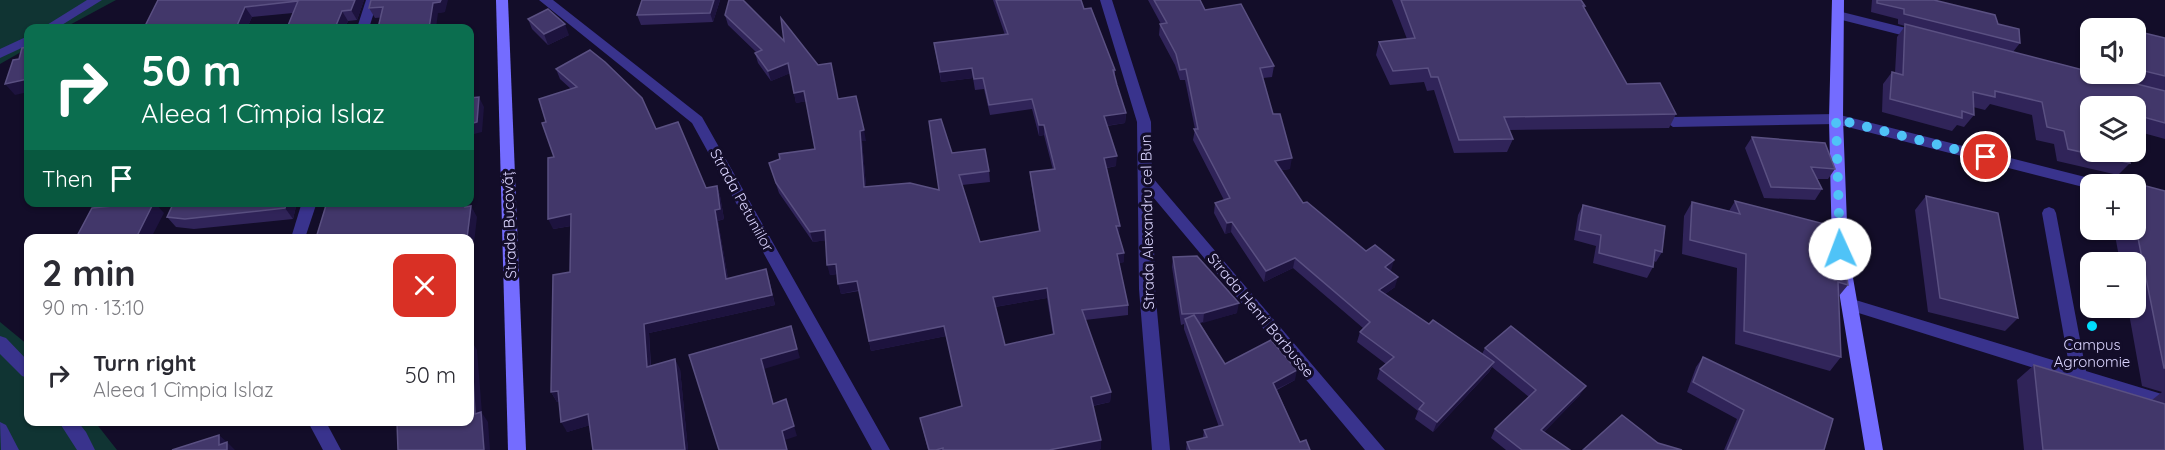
<!DOCTYPE html>
<html lang="en">
<head>
<meta charset="utf-8">
<style>
	:root { --surface:#fff; --page:#f7f7f7; --text:#2b2b33; --muted:#7c7c81 }
	body { margin:0; font-family:Quicksand,sans-serif; background:var(--page); color:var(--text); height:100vh; display:flex; flex-direction:column; font-size:22px; white-space:nowrap }
	* { box-sizing:border-box; margin:0 }
	p { font-size:20px; color:var(--muted) }
	.icon { flex:none; width:33px; height:33px; fill:none; stroke:currentColor; stroke-width:2; stroke-linecap:round; stroke-linejoin:round }
	.map { position:relative; flex:1; overflow:hidden }
	.side { position:absolute; left:24px; top:234px; width:450px; height:192px; display:flex; flex-direction:column; background:var(--surface); border-radius:12px; box-shadow:0 2px 4px #0004 }
	.side>* { flex:none }
	.guide { position:absolute; left:24px; top:24px; width:450px; height:183px; border-radius:12px; box-shadow:0 2px 4px #0004; background:#0b6e4f; color:#fff; overflow:hidden }
	.tools { position:absolute; left:2080px; top:18px; display:grid; gap:12px }
	.tools a { display:grid; place-items:center; width:66px; height:66px; border-radius:12px; background:var(--surface); box-shadow:0 2px 4px #0004; font-size:30px }
	.pin { position:absolute; display:grid; place-items:center; width:51px; height:51px; color:#fff; margin:-26px; border:3px solid #fff; border-radius:50%; box-shadow:0 2px 6px #0007 }
	.me { position:absolute; width:66px; margin:-33px; rotate:358deg; stroke-linejoin:round; filter:drop-shadow(0 0 4px #0008) }
	.turn { display:flex; align-items:center; gap:21px; height:126px; padding:0 18px; font-size:27px }
	.turn .icon { width:78px; height:78px; stroke-width:2.5 }
	.turn b { display:block; font-size:42px; line-height:51px }
	.then { display:flex; align-items:center; height:57px; padding:0 18px; background:#0003; gap:12px; font-size:22px }
	.round { display:grid; place-items:center; flex:none; width:63px; height:63px; border-radius:12px; background:var(--page) }
	.summary { display:flex; align-items:center; justify-content:space-between; height:102px; padding:0 18px }
	h1 { font-size:36px; font-weight:800; line-height:45px }
	ul { padding:0; list-style:none }
	li { display:flex; align-items:center; gap:18px; height:78px; padding:0 18px }
	li div { flex:1 }
	li b { display:block; font-size:22px }
	li em { font-style:normal }
	.map>svg:first-child { display:block }
</style>
</head>
<body>
<div class="map">
<svg width="2165" height="450" viewBox="0 0 2165 450">
	<rect width="100%" height="100%" fill="#130d29"/>
	<!-- green -->
	<g fill="#103433">
		<polygon points="0,0 116,0 64,28 28,28 28,48 0,64"/>
		<polygon points="0,322 28,345 28,422 95,422 117,450 0,450"/>
	</g>
	<g fill="none" stroke-linecap="round" stroke-linejoin="round">
		<!-- lane -->
		<g fill="#39338d" fill-rule="evenodd">
			<polygon points="87,0 102,0 57,28 42,28"/>
			<polygon points="1838,11 1926,33 1927,36 1921,40 1834,18 1832,15"/>
			<polygon points="28,36 28,45 0,58 0,49"/>
			<polygon points="1836,114 2093,179 2100,184 2091,184 2091,189 1836,124 1673,127 1666,122 1673,117"/>
			<polygon points="2049,207 2054,209 2056,213 2086,371 2165,395 2165,409 1849,310 1843,308 1841,304 1843,300 1849,298 2069,365 2042,213 2044,209"/>
			<polygon points="0,336 6,338 28,361 28,378 22,376 0,354"/>
			<polygon points="0,422 6,425 19,450 1,450"/>
			<polygon points="59,422 78,422 86,432 95,450 77,450"/>
		</g>
		<!-- street -->
		<g fill="#39338d" fill-rule="evenodd">
			<polygon points="366,0 378,0 369,28 357,28"/>
			<polygon points="539,0 553,0 702,117 890,450 872,450 692,123"/>
			<polygon points="1100,0 1112,0 1151,122 1152,177 1385,450 1365,450 1153,197 1155,289 1170,450 1152,450 1139,289 1137,122"/>
			<polygon points="302,202 317,202 305,238 291,238"/>
			<polygon points="308,422 326,422 341,450 323,450"/>
		</g>
		<!-- secondary -->
		<g fill="#746cff" fill-rule="evenodd">
			<polygon points="496,0 508,0 526,450 508,450"/>
			<polygon points="1832,0 1844,0 1843,119 1848,249 1883,450 1865,450 1832,249 1829,119"/>
		</g>
	</g>
	<!-- wall -->
	<g fill="#302459" fill-rule="evenodd">
		<polygon points="158,0 364,0 357,20 348,21 345,28 287,28 293,13 252,17 247,28 144,28"/>
		<polygon points="371,0 445,12 375,18 369,8"/>
		<polygon points="720,0 713,22 641,25 637,15"/>
		<path d="M993 0H1081L1084 9 1115 70V78L1117 85 1126 113 1125 123 1107 126 1116 166 1107 168 1124 262 1119 263 1128 305V315L1085 320 1111 392 1110 402 1093 406 1101 440V449L1097 450H928L920 418 962 406 946 336 871 351 859 291 841 294 837 274 830 275 826 240 813 242 779 193 769 163 815 149 806 101 796 103 790 73 771 81 758 63 755 53 756 52 728 25 725 15 839 99 866 141H862L866 187 939 190 952 153 989 171 990 182 962 185 980 242 1039 232 1031 182 1030 172 1053 170 1044 135 1039 136 1032 109 990 115 984 89 975 90 973 78 941 82 934 43 1005 35ZM1047 298 1053 335 1005 345 995 307Z"/>
		<polygon points="1148,0 1200,0 1205,10 1274,66 1272,77 1263,78 1273,114 1290,169 1281,170 1303,203 1391,271 1395,287 1385,294 1429,324 1482,354 1485,348 1580,395 1544,432 1570,450 1506,450 1491,438 1495,429 1529,397 1492,367 1489,372 1433,432 1415,419 1418,411 1377,379 1380,369 1386,364 1357,342 1360,332 1363,328 1293,268 1264,282 1231,232 1225,234 1214,213 1215,203 1224,200 1193,140 1195,129 1185,80 1180,80 1175,65 1159,35 1160,24 1161,24"/>
		<polygon points="1392,0 1581,0 1585,6 1584,8 1627,84 1676,114 1669,128 1509,130 1513,139 1507,152 1454,153 1434,90 1427,91 1424,82 1390,85 1376,55 1379,42 1407,39"/>
		<polygon points="1872,0 1934,0 1998,24 2020,43 2013,52 2107,76 2107,74 2136,74 2136,31 2165,38 2165,139 2136,131 2136,106 2091,106 2130,163 2118,175 2057,161 2054,144 2036,140 2032,115 1990,104 1985,110 1973,107 1974,115 1964,127 1957,125 1952,131 1882,112 1883,84 1892,72 1895,73 1897,37 1905,26 1898,24 1898,19 1871,12"/>
		<polygon points="528,19 569,35 548,45 532,29"/>
		<polygon points="556,69 656,129 706,188 717,186 720,196 724,219 718,221 728,279 769,279 775,305 649,333 651,366 680,369 688,450 593,450 590,425 567,432 559,401 557,402 551,392 570,272 571,226 553,229 554,157 546,122 571,89 560,79"/>
		<polygon points="1752,137 1835,169 1828,179 1817,179 1822,189 1815,200 1764,198 1745,148"/>
		<polygon points="2127,181 2165,191 2165,450 2024,450 2017,380 2034,365 2152,400 2162,392 2142,386 2128,308 2136,308 2136,262 2120,262 2114,230 2136,230 2136,184 2124,184"/>
		<polygon points="1926,196 2018,318 2005,331 1928,312 1915,210"/>
		<polygon points="1735,201 1848,285 1838,297 1841,357 1830,371 1735,344 1737,268 1682,254 1684,216 1692,202 1729,211"/>
		<polygon points="174,202 297,202 293,219 194,229 176,227 167,217"/>
		<polygon points="1583,205 1662,252 1656,262 1654,261 1653,267 1647,278 1593,263 1596,246 1574,240 1578,215"/>
		<polygon points="1173,257 1237,313 1200,323 1225,364 1295,380 1277,390 1300,442 1310,450 1186,450 1187,442 1203,438 1204,430 1219,427 1184,329 1184,324 1181,325 1172,267"/>
		<polygon points="1703,357 1824,450 1724,450 1737,419 1687,392 1696,367"/>
	</g>
	<!-- shaded-wall -->
	<g fill="#1d133e">
		<polygon points="355,0 364,0 357,20 351,10"/>
		<polygon points="441,0 448,0 445,12 438,13 436,28 429,28 433,3"/>
		<polygon points="714,0 720,0 713,22 710,13"/>
		<polygon points="245,7 252,17 247,28 236,28"/>
		<polygon points="342,11 348,21 345,28 335,28"/>
		<polygon points="565,24 569,35 548,45 544,34"/>
		<polygon points="788,63 791,73 771,81 768,71"/>
		<polygon points="972,68 973,78 941,82 940,72"/>
		<polygon points="28,79 28,92 15,95 5,84"/>
		<polygon points="804,91 807,101 796,103 794,93"/>
		<polygon points="479,97 484,107 482,132 470,135 470,124"/>
		<polygon points="1126,113 1125,123 1104,126 1104,116"/>
		<polygon points="1039,125 1044,125 1044,135 1039,136"/>
		<polygon points="864,130 866,141 862,141 867,197 864,187 860,131"/>
		<polygon points="1117,156 1116,166 1104,168 1104,158"/>
		<polygon points="1292,158 1290,169 1273,171 1275,161"/>
		<polygon points="717,186 720,196 724,219 718,221 730,289 726,279 715,210"/>
		<polygon points="154,202 164,213 151,238 136,238"/>
		<polygon points="287,202 297,202 293,219 285,208"/>
		<polygon points="466,202 469,202 477,217 470,278 470,238 467,238 465,207"/>
		<polygon points="571,214 576,225 553,229 548,219"/>
		<polygon points="1232,222 1231,232 1225,234 1227,223"/>
		<polygon points="1116,226 1120,226 1119,236"/>
		<polygon points="825,230 828,240 813,242 810,232"/>
		<polygon points="1124,253 1124,262 1117,264 1117,254"/>
		<polygon points="1295,258 1293,268 1264,282 1266,271"/>
		<polygon points="1394,260 1391,271 1385,267"/>
		<polygon points="836,264 838,274 830,275 827,265"/>
		<polygon points="766,269 775,305 649,333 651,377 647,367 644,324"/>
		<polygon points="1398,277 1395,287 1376,300 1379,290"/>
		<polygon points="857,281 859,290 841,294 838,284"/>
		<polygon points="1047,288 1047,298 994,307 993,297"/>
		<polygon points="1239,303 1237,313 1203,323 1204,313"/>
		<polygon points="791,326 800,358 764,369 776,413 773,404 761,359"/>
		<polygon points="944,326 946,336 871,351 869,341"/>
		<polygon points="471,340 477,350 482,413 488,422 490,450 484,450 475,414"/>
		<polygon points="675,359 680,369 688,450 685,450"/>
		<polygon points="1494,362 1489,372 1433,432 1437,422"/>
		<polygon points="1297,370 1295,380 1271,392 1273,383"/>
		<polygon points="1586,386 1580,395 1536,440 1541,430"/>
		<polygon points="558,391 564,400 557,402 551,392"/>
		<polygon points="1111,392 1110,402 1091,406 1091,397"/>
		<polygon points="789,409 797,436 785,440 787,450 782,431"/>
		<polygon points="588,414 594,424 567,432 561,422"/>
		<polygon points="219,435 229,444 235,450 224,450 219,445"/>
		<polygon points="1101,440 1101,449 1097,450 1049,450"/>
	</g>
	<!-- building -->
	<g fill="#42376a" stroke="#5a5082" stroke-width="1.5" fill-rule="evenodd">
		<polygon points="158,0 355,0 351,10 342,11 335,28 287,28 298,1 245,7 236,28 144,28"/>
		<polygon points="371,0 441,0 440,2 433,3 429,28 378,28 383,7 369,8"/>
		<polygon points="642,0 714,0 710,13 637,15"/>
		<path d="M729 0H743L784 41 781 18 818 65 831 63 838 99 856 96 864 130 860 131 864 187 910 183 939 190 929 121 941 119 952 153 985 149 989 171 959 175 980 242 1040 231 1030 172 1055 169 1044 125H1039L1032 99 989 105 983 78 974 79 972 68 940 72 934 43 1008 34 996 0H1081L1084 9 1091 8 1115 70H1113L1117 85 1126 113 1104 116 1117 156 1104 158 1120 226H1116L1124 253 1117 254 1128 305 1082 310 1111 392 1091 397 1101 440 1049 450H943V448L936 450H929L920 418 962 406 944 326 869 341 857 281 838 284 836 264 827 265 825 230 810 232 776 183 769 163 780 159 779 154 815 149 804 91 794 93 788 63 768 71 755 53 762 50 725 15ZM1047 288 1054 334 1005 345 993 297Z"/>
		<polygon points="1154,0 1200,0 1205,10 1241,4 1274,66 1260,68 1273,114 1280,114 1292,158 1275,161 1303,203 1307,202 1366,251 1375,245 1394,260 1385,267 1398,277 1379,290 1429,324 1433,320 1494,362 1437,422 1419,409 1424,403 1380,369 1394,357 1360,332 1370,322 1295,258 1266,271 1232,222 1227,223 1215,203 1230,198 1194,129 1198,129 1186,69 1180,70 1176,54 1160,24 1167,23"/>
		<polygon points="1401,0 1581,0 1585,6 1583,6 1627,84 1660,83 1676,114 1504,117 1513,139 1459,140 1438,77 1431,77 1428,68 1393,71 1379,42 1415,38"/>
		<polygon points="1877,0 1934,0 1995,15 1998,24 2019,29 2020,43 1904,14 1904,9 1877,3"/>
		<polygon points="548,9 565,24 544,34 528,19"/>
		<polygon points="1905,24 2091,72 2091,74 2097,74 2165,91 2165,123 2136,115 2136,106 2091,106 2091,152 2127,152 2130,163 2068,149 2064,131 2047,127 2042,102 1995,91 1995,97 1973,92 1974,115 1962,111 1962,118 1890,99 1892,72 1903,75"/>
		<polygon points="2112,25 2127,28 2113,28"/>
		<polygon points="2136,31 2165,38 2165,76 2136,69"/>
		<polygon points="28,47 28,79 5,84 13,60 19,59 22,48"/>
		<polygon points="590,50 605,62 642,98 656,129 678,122 706,188 717,186 720,209 715,210 726,279 766,269 772,295 644,324 647,367 675,359 685,450 593,450 588,414 561,422 558,391 551,392 553,275 570,272 571,214 548,219 548,158 554,157 542,123 546,122 539,99 577,87 556,69"/>
		<polygon points="479,97 477,122 470,124 470,98"/>
		<polygon points="1752,137 1825,143 1835,169 1811,167 1822,189 1771,187"/>
		<polygon points="2127,181 2165,191 2165,368 2164,368 2136,228 2136,184 2127,184"/>
		<polygon points="1926,196 1998,213 2018,318 1940,298"/>
		<polygon points="1735,201 1840,228 1848,285 1838,282 1841,357 1744,331 1746,254 1690,240 1692,202 1740,214"/>
		<polygon points="154,202 136,238 76,238 92,208"/>
		<polygon points="174,202 287,202 285,208 185,219 167,217"/>
		<polygon points="327,202 466,202 465,207 471,206 467,238 316,238"/>
		<polygon points="1583,205 1665,226 1662,252 1655,250 1653,267 1599,253 1601,235 1579,230"/>
		<polygon points="1197,256 1239,303 1204,313 1182,314 1173,257"/>
		<polygon points="1194,315 1225,364 1271,340 1297,370 1273,383 1300,442 1306,440 1310,450 1190,450 1187,442 1207,437 1204,430 1223,425 1185,319"/>
		<polygon points="791,326 797,349 761,359 773,404 786,399 794,426 782,431 787,450 719,450 689,355"/>
		<polygon points="1511,326 1586,386 1541,430 1570,450 1522,450 1495,429 1536,390 1485,348"/>
		<polygon points="470,340 471,340 475,414 481,412 484,450 398,450 397,422 470,422"/>
		<polygon points="1703,357 1833,419 1824,450 1727,450 1744,410 1693,382"/>
		<polygon points="2034,365 2165,404 2165,450 2043,450"/>
		<polygon points="1622,415 1658,443 1682,450 1583,450"/>
		<polygon points="219,435 219,445 227,442 227,450 172,450"/>
	</g>
	<g fill="none" stroke-linecap="round" stroke-linejoin="round">
		<!-- route -->
		<polyline stroke="#4fc3f7" stroke-width="10" stroke-dasharray="0 18" points="1840,249 1836,119 1986,157"/>
	</g>
	<!-- markers -->
	<circle fill="#01dfff" stroke="#130d29" stroke-width="2" cx="2092" cy="326" r="6"/>
	<g text-anchor="middle" dominant-baseline="central" stroke-width="6" stroke-linejoin="round" paint-order="stroke">
		<!-- street labels -->
		<g font-size="15" fill="#dbd5ff" stroke="#130d29">
			<text transform="translate(742 200) rotate(61)">Strada Petuniilor</text>
			<text transform="translate(1147 222) rotate(-91)">Strada Alexandru cel Bun</text>
			<text transform="translate(509 225) rotate(-92)">Strada Bucovăț</text>
			<text transform="translate(1261 315) rotate(50)">Strada Henri Barbusse</text>
		</g>
		<!-- poi labels -->
		<g font-size="15" fill="#dbd5ff" stroke="#130d29">
			<text x="2092" y="344">Campus<tspan x="2092" dy="17">Agronomie</tspan></text>
		</g>
	</g>
</svg>
<div class="tools">
<a><svg class="icon" aria-label="sound" viewBox="0 0 24 24"><path d="M4 9h4l5-4v14l-5-4H4zM17 9q2 3 0 6"/></svg></a>
<a><svg class="icon" aria-label="layers" viewBox="0 0 24 24"><path d="M12 4l9 5-9 5-9-5zM3 14l9 5 9-5"/></svg></a>
<a>+</a>
<a>−</a>
</div>
<div class="pin" style="left:1986px;top:157px;background:#d93025"><svg class="icon" aria-label="arrive" viewBox="0 0 24 24"><path d="M6 21V4h12l-3 4 3 4H6"/></svg></div>
<svg class="me" style="left:1840px;top:249px" viewBox="-20 -20 40 40"><circle r="19" fill="#fff"/><path d="M0-13L10 11 0 6-10 11z" fill="#4fc3f7"/></svg>
<div class="guide">
<div class="turn"><svg class="icon" aria-label="right" viewBox="0 0 24 24"><path d="M7 20v-9h11M14 6l5 5-5 5"/></svg><div><b>50 m</b>Aleea 1 Cîmpia Islaz</div></div>
<div class="then">Then<svg class="icon" aria-label="arrive" viewBox="0 0 24 24"><path d="M6 21V4h12l-3 4 3 4H6"/></svg></div>
</div>
<section class="side">
<div class="summary"><div><h1>2 min</h1><p>90 m · 13:10</p></div><a class="round" style="background:#d93025;color:#fff"><svg class="icon" aria-label="close" viewBox="0 0 24 24"><path d="M6 6l12 12M18 6L6 18"/></svg></a></div>
<ul>
<li><svg class="icon" aria-label="right" viewBox="0 0 24 24"><path d="M7 20v-9h11M14 6l5 5-5 5"/></svg><div><b>Turn right</b><p>Aleea 1 Cîmpia Islaz</p></div><em>50 m</em></li>
</ul>
</section>
</div>
</body>
</html>
